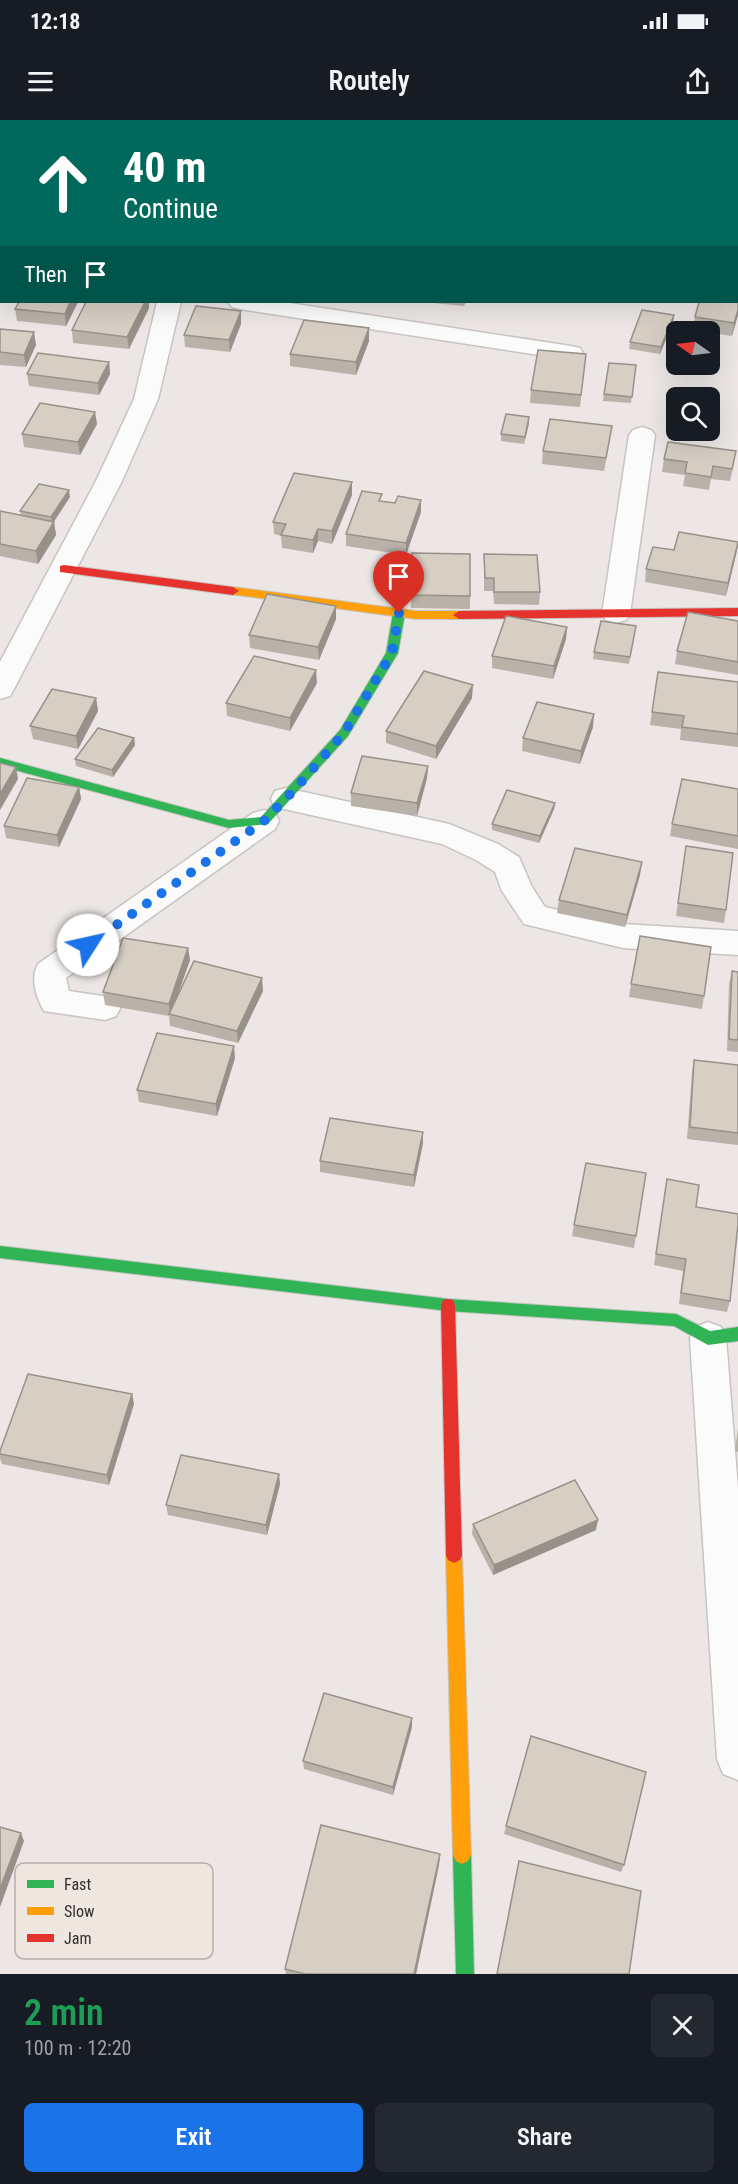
<!DOCTYPE html>
<html lang="en">
<head>
<meta charset="utf-8">
<style>
	:root { --surface:#171b24; --page:#242831; --text:#f1f3f6; --muted:#9ea1a6; --accent:#1a73e8 }
	body { margin:0; font-family:"Roboto Condensed",sans-serif; background:var(--page); color:var(--text); height:100vh; display:flex; flex-direction:column; font-size:22px; white-space:nowrap }
	* { box-sizing:border-box; margin:0 }
	p { font-size:20px; color:var(--muted) }
	.icon { flex:none; width:33px; height:33px; fill:none; stroke:currentColor; stroke-width:2; stroke-linecap:round; stroke-linejoin:round }
	.map { position:relative; height:1854px; overflow:hidden }
	.side { display:flex; flex-direction:column; background:var(--surface); flex:1 }
	.side>* { flex:none }
	.top-card { position:absolute; left:0px; top:0px; width:738px; height:183px; box-shadow:0 6px 24px #0002; background:#00695c; color:#fff; overflow:hidden }
	.needle { width:39px; rotate:284deg }
	.buttons { position:absolute; left:666px; top:201px; display:grid; gap:12px }
	.buttons a { display:grid; place-items:center; width:54px; height:54px; border-radius:9px; background:var(--surface); box-shadow:0 6px 24px #0002; font-size:30px }
	.pin { position:absolute; display:grid; place-items:center; width:51px; height:51px; color:#fff; margin:-62px -26px; border-radius:50% 50% 50% 0; rotate:-45deg; box-shadow:0 0 6px #0007 }
	.pin .icon { rotate:45deg }
	.me { position:absolute; width:66px; margin:-33px; rotate:55deg; stroke-linejoin:round; filter:drop-shadow(0 0 4px #0008) }
	.turn { display:flex; align-items:center; gap:21px; height:126px; padding:0 24px; font-size:27px }
	.turn .icon { width:78px; height:78px; stroke-width:2.5 }
	.turn b { display:block; font-size:42px; line-height:51px }
	.then { display:flex; align-items:center; height:57px; padding:0 24px; background:#0003; gap:12px; font-size:22px }
	.round { display:grid; place-items:center; flex:none; width:63px; height:63px; border-radius:9px; background:var(--page) }
	.headline { display:flex; align-items:center; justify-content:space-between; height:102px; padding:0 24px }
	h1 { font-size:36px; font-weight:600; line-height:45px; color:#1e9e55 }
	.cta { display:flex; gap:12px; margin-top:auto; padding:12px 24px }
	.cta a { flex:1; height:69px; border-radius:9px; background:var(--accent); color:#fff; font-size:24px; font-weight:600; line-height:69px; text-align:center }
	.cta a+a { background:var(--page); color:var(--text) }
	.status { display:flex; justify-content:space-between; align-items:center; height:42px; padding:0 30px; background:var(--surface); direction:ltr }
	.status svg { height:16px; fill:currentColor }
	header { display:flex; justify-content:space-between; align-items:center; height:78px; padding:0 24px; background:var(--surface); font-size:27px; font-weight:600 }
	.map>svg:first-child { display:block }
</style>
</head>
<body>
<div class="status"><b>12:18</b><svg viewBox="0 0 49 12"><path d="M0 12V9h3v3zM5 12V6h3v6zM10 12V3h3v9zM15 12V0h3v12zM26 1h20v11H26zM47 4h2v5h-2z"/></svg></div>
<header><svg class="icon" aria-label="menu" viewBox="0 0 24 24"><path d="M4 6h16M4 12h16M4 18h16"/></svg>Routely<svg class="icon" aria-label="share" viewBox="0 0 24 24"><path d="M12 15V3M7 8l5-5 5 5M5 13v7h14v-7"/></svg></header>
<div class="map">
<svg width="738" height="1854" viewBox="0 0 738 1854">
	<rect width="100%" height="100%" fill="#ece7e4"/>
	<g fill="none" stroke-linecap="round" stroke-linejoin="round">
		<!-- street casing -->
		<g stroke="#c8c4c2" stroke-width="3">
			<g id="street">
				<rect x="323" y="0" width="22" height="2"/>
				<rect x="736" y="90" width="2" height="14"/>
				<rect x="0" y="138" width="2" height="14"/>
				<polygon points="157,182 181,182 158,279 122,361 14,569 10,576 0,579 0,542 96,361 134,279"/>
				<polygon points="228,182 283,182 571,226 580,228 583,233 580,238 571,240 240,189 232,187"/>
				<polygon points="642,307 651,310 655,315 630,494 626,500 616,503 606,500 602,494 629,315 633,310"/>
				<polygon points="286,668 449,704 498,724 519,737 532,767 545,787 623,804 738,811 738,835 623,828 524,804 502,771 495,752 476,740 442,724 275,687 271,679 275,671"/>
				<path d="M264 690 275 693 279 701 275 709 66 858 69 871 116 878 121 887 116 896 105 900 44 891C36 877 30 858 38 844L253 693Z"/>
				<polygon points="708,1202 721,1207 726,1218 738,1369 738,1660 723,1654 717,1639 690,1218 695,1207"/>
			</g>
		</g>
		<!-- fast casing -->
		<g stroke="#c8c4c2" stroke-width="2">
			<g id="fast">
				<polygon points="399,489 405,493 398,533 348,616 268,704 229,708 0,646 0,638 229,700 261,697 340,610 386,533 393,493"/>
				<polygon points="0,1126 448,1179 676,1194 710,1211 738,1207 738,1221 708,1225 674,1206 448,1191 0,1138"/>
				<polygon points="462,1726 468,1729 471,1735 474,1854 456,1854 453,1735 456,1729"/>
			</g>
		</g>
		<!-- slow casing -->
		<g stroke="#c8c4c2" stroke-width="2">
			<g id="slow">
				<polygon points="233,467 416,491 459,491 465,495 459,499 416,499 229,474 227,471"/>
				<polygon points="454,1427 460,1430 462,1435 471,1735 468,1741 462,1744 456,1741 453,1735 446,1435 448,1430"/>
			</g>
		</g>
		<!-- jam casing -->
		<g stroke="#c8c4c2" stroke-width="2">
			<g id="jam">
				<polygon points="64,445 233,467 239,471 233,475 60,452 60,446"/>
				<polygon points="738,488 738,496 459,499 453,495 459,491"/>
				<polygon points="448,1179 453,1180 455,1185 462,1435 460,1440 454,1443 448,1440 446,1435 441,1185 443,1180"/>
			</g>
		</g>
		<!-- street -->
		<use href="#street" fill="#fcfbfb" fill-rule="evenodd"/>
		<!-- fast -->
		<use href="#fast" fill="#30b455" fill-rule="evenodd"/>
		<!-- slow -->
		<use href="#slow" fill="#ff9f0a" fill-rule="evenodd"/>
		<!-- jam -->
		<use href="#jam" fill="#e5322d" fill-rule="evenodd"/>
	</g>
	<!-- wall -->
	<g fill="#b9b2a9">
		<polygon points="0,0 27,0 27,2 2,2 2,10 0,10"/>
		<polygon points="619,0 668,0 667,2 619,2"/>
		<polygon points="738,171 738,195 732,216 710,213 710,212 693,210 695,197"/>
		<polygon points="78,182 66,206 17,201 15,189"/>
		<polygon points="86,182 149,182 149,188 129,229 73,223 72,210"/>
		<polygon points="423,182 466,182 464,186"/>
		<polygon points="674,195 673,202 660,234 629,229 630,222"/>
		<polygon points="241,204 230,232 185,227 184,215"/>
		<polygon points="0,209 36,225 26,247 0,245"/>
		<polygon points="369,221 356,255 290,246 290,234"/>
		<polygon points="586,234 580,287 530,283 531,270"/>
		<polygon points="109,242 110,254 99,275 29,266 27,254"/>
		<polygon points="636,245 631,283 603,281 604,274"/>
		<polygon points="529,297 524,324 501,321 501,314"/>
		<polygon points="97,304 80,335 24,327 22,314"/>
		<polygon points="610,319 604,351 542,344 543,331"/>
		<polygon points="664,339 734,344 730,361 711,359 709,370 683,366 685,355 662,352"/>
		<polygon points="352,362 352,375 332,424 318,421 313,433 282,428 281,416 274,414 273,402"/>
		<polygon points="70,377 54,402 56,415 38,444 0,436 0,391 21,395 20,391"/>
		<polygon points="382,381 395,383 421,392 406,435 346,426 346,414"/>
		<polygon points="738,426 726,476 645,462 646,449"/>
		<polygon points="412,433 470,476 470,489 411,488"/>
		<polygon points="484,434 540,472 539,485 494,484 493,471 484,471"/>
		<polygon points="336,486 336,499 319,540 250,528 249,515"/>
		<polygon points="738,501 738,555 675,544 677,531"/>
		<polygon points="567,507 566,519 553,559 492,548 492,536"/>
		<polygon points="635,513 629,544 593,539 594,532"/>
		<polygon points="658,552 738,562 738,627 680,620 681,609 650,605"/>
		<polygon points="317,563 290,611 227,596 226,583"/>
		<polygon points="96,578 98,591 78,629 33,619 30,606"/>
		<polygon points="472,578 436,639 386,623 386,611"/>
		<polygon points="593,607 580,644 522,631 523,618"/>
		<polygon points="134,618 135,625 113,657 76,646 75,639"/>
		<polygon points="428,646 427,658 417,696 351,686 351,673"/>
		<polygon points="79,667 81,679 59,727 6,718 4,706"/>
		<polygon points="738,669 738,729 670,716 672,704"/>
		<polygon points="555,683 554,689 539,723 492,710 492,704"/>
		<polygon points="686,726 726,790 724,803 676,796"/>
		<polygon points="640,755 625,807 557,793 559,780"/>
		<polygon points="188,828 190,840 177,876 263,871 238,923 170,906 169,896 105,885 103,872"/>
		<polygon points="732,851 738,852 738,932 727,931 729,864"/>
		<polygon points="631,864 704,876 702,889 629,877"/>
		<polygon points="235,938 217,996 139,982 137,970"/>
		<polygon points="694,940 738,945 738,1025 687,1019 692,952"/>
		<polygon points="423,1012 423,1023 414,1067 320,1052 320,1041"/>
		<polygon points="646,1053 634,1128 572,1116 574,1105"/>
		<polygon points="667,1059 730,1181 727,1192 679,1184 683,1151 654,1145"/>
		<polygon points="132,1274 134,1284 109,1365 2,1344 0,1338 0,1331"/>
		<polygon points="738,1307 738,1332 735,1331"/>
		<polygon points="280,1364 267,1415 168,1395 166,1385"/>
		<polygon points="473,1404 596,1410 493,1455 472,1414"/>
		<polygon points="412,1607 393,1675 304,1649 303,1641"/>
		<polygon points="506,1706 624,1745 621,1752 504,1714"/>
		<polygon points="440,1734 439,1745 416,1854 286,1854 285,1849"/>
	</g>
	<!-- shaded-wall -->
	<g fill="#969189">
		<polygon points="70,182 78,182 66,206 65,194"/>
		<polygon points="145,182 149,182 149,188 129,229 127,217"/>
		<polygon points="738,190 738,195 732,216 734,203"/>
		<polygon points="241,191 241,204 230,232 229,220"/>
		<polygon points="674,195 673,202 660,234 661,227"/>
		<polygon points="369,208 369,221 356,255 356,242"/>
		<polygon points="34,212 36,225 26,247 24,235"/>
		<polygon points="109,242 110,254 99,275 98,263"/>
		<polygon points="95,292 97,304 80,335 78,322"/>
		<polygon points="529,297 529,304 524,324 525,317"/>
		<polygon points="352,362 352,375 332,424 332,411"/>
		<polygon points="69,370 70,377 52,404 51,397"/>
		<polygon points="421,380 421,392 406,435 406,423"/>
		<polygon points="54,402 56,415 38,444 36,431"/>
		<polygon points="318,409 318,421 313,433 313,420"/>
		<polygon points="738,425 736,435 726,476 728,463"/>
		<polygon points="336,486 336,499 319,540 318,527"/>
		<polygon points="567,507 566,519 553,559 554,546"/>
		<polygon points="316,550 317,563 290,611 290,598"/>
		<polygon points="473,565 472,578 436,639 436,626"/>
		<polygon points="96,578 98,591 78,629 76,616"/>
		<polygon points="594,594 593,607 580,644 581,631"/>
		<polygon points="134,618 135,625 113,657 112,650"/>
		<polygon points="428,646 427,658 417,696 417,683"/>
		<polygon points="16,647 18,659 0,690 0,674"/>
		<polygon points="79,667 81,679 59,727 57,715"/>
		<polygon points="555,683 554,689 539,723 540,716"/>
		<polygon points="642,742 640,755 625,807 627,795"/>
		<polygon points="188,828 190,840 171,894 170,894 169,884"/>
		<polygon points="262,858 263,871 238,923 237,911"/>
		<polygon points="234,926 235,938 217,996 216,984"/>
		<polygon points="423,1012 423,1023 414,1067 414,1055"/>
		<polygon points="132,1274 134,1284 109,1365 107,1355"/>
		<polygon points="279,1354 280,1364 267,1415 266,1405"/>
		<polygon points="598,1400 596,1410 493,1455 494,1445"/>
		<polygon points="412,1598 412,1607 393,1675 393,1667"/>
		<polygon points="21,1713 24,1721 0,1787 0,1769"/>
		<polygon points="440,1734 439,1745 416,1854 414,1854"/>
	</g>
	<!-- building -->
	<g fill="#d7cfc4" stroke="#969189" stroke-width="1.5">
		<polygon points="79,0 118,0 118,2 78,2"/>
		<polygon points="243,0 274,0 291,2 243,2"/>
		<polygon points="632,0 666,0 665,2 645,2"/>
		<polygon points="736,47 738,47 738,54 736,59"/>
		<polygon points="736,171 738,171 738,190 734,203 695,197 699,182 736,182"/>
		<polygon points="19,182 70,182 65,194 15,189"/>
		<polygon points="86,182 145,182 127,217 72,210"/>
		<polygon points="196,186 241,191 229,220 184,215"/>
		<polygon points="642,190 674,195 661,227 630,222"/>
		<polygon points="304,200 369,208 356,242 290,234"/>
		<polygon points="0,209 34,212 24,235 0,232"/>
		<polygon points="538,230 586,234 581,275 531,270"/>
		<polygon points="38,233 109,242 98,263 27,254"/>
		<polygon points="609,243 636,245 632,277 604,274"/>
		<polygon points="40,283 95,292 78,322 22,314"/>
		<polygon points="506,294 529,297 525,317 501,314"/>
		<polygon points="550,299 612,306 606,338 543,331"/>
		<polygon points="668,322 736,331 732,349 713,346 711,357 685,353 687,342 664,339"/>
		<polygon points="294,353 352,362 332,411 318,409 313,420 281,415 286,404 273,402"/>
		<polygon points="39,364 69,370 51,397 20,391"/>
		<polygon points="362,371 382,374 379,381 395,383 398,376 421,380 406,423 346,414"/>
		<polygon points="0,391 54,402 36,431 0,424"/>
		<polygon points="679,412 738,422 728,463 646,449 653,427 674,430"/>
		<polygon points="412,433 470,434 470,476 411,475"/>
		<polygon points="484,434 537,435 540,472 494,472 494,458 485,458"/>
		<polygon points="267,474 336,486 318,527 249,515"/>
		<polygon points="688,492 738,501 738,542 677,531"/>
		<polygon points="506,496 567,507 554,546 492,536"/>
		<polygon points="601,501 636,506 630,537 594,532"/>
		<polygon points="254,536 316,550 290,598 226,583"/>
		<polygon points="424,551 473,565 436,626 386,611"/>
		<polygon points="658,552 738,562 738,614 682,607 684,596 652,592"/>
		<polygon points="52,569 96,578 76,616 30,606"/>
		<polygon points="537,582 594,594 581,631 523,618"/>
		<polygon points="98,608 134,618 112,650 75,639"/>
		<polygon points="362,636 428,646 417,683 351,673"/>
		<polygon points="0,643 16,647 0,674"/>
		<polygon points="27,658 79,667 57,715 4,706"/>
		<polygon points="682,659 738,669 738,716 672,704"/>
		<polygon points="507,670 555,683 540,716 492,704"/>
		<polygon points="686,726 733,733 726,790 678,783"/>
		<polygon points="575,728 642,742 627,795 559,780"/>
		<polygon points="640,816 711,827 704,876 631,864"/>
		<polygon points="123,818 188,828 169,884 103,872"/>
		<polygon points="194,841 262,858 237,911 169,894"/>
		<polygon points="732,851 738,852 738,920 729,919"/>
		<polygon points="157,913 234,926 216,984 137,970"/>
		<polygon points="694,940 738,945 738,1013 690,1007"/>
		<polygon points="330,998 423,1012 414,1055 320,1041"/>
		<polygon points="586,1043 646,1053 636,1116 574,1105"/>
		<polygon points="667,1059 699,1065 696,1087 738,1094 738,1104 730,1181 681,1173 686,1139 656,1134"/>
		<polygon points="28,1254 132,1274 107,1355 0,1334 0,1331"/>
		<polygon points="181,1335 279,1354 266,1405 166,1385"/>
		<polygon points="575,1360 598,1400 494,1445 473,1404"/>
		<polygon points="324,1573 412,1598 393,1667 303,1641"/>
		<polygon points="531,1616 646,1652 624,1745 506,1706"/>
		<polygon points="321,1705 440,1734 414,1854 305,1854 285,1849"/>
		<polygon points="0,1707 21,1713 0,1769"/>
		<polygon points="519,1741 641,1771 629,1854 497,1854"/>
	</g>
	<g fill="none" stroke-linecap="round" stroke-linejoin="round">
		<!-- route -->
		<polyline stroke="#1a73e8" stroke-width="10" stroke-dasharray="0 18" points="88,825 264,701 296,668 344,613 392,533 399,493"/>
	</g>
	<!-- legend -->
	<rect x="15" y="1743" width="198" height="96" rx="9" fill="#f0e6e0" stroke="#b7afaa" stroke-width="1.5"/>
	<rect x="27" y="1760" width="27" height="8" fill="#30b455"/>
	<rect x="27" y="1787" width="27" height="8" fill="#ff9f0a"/>
	<rect x="27" y="1814" width="27" height="8" fill="#e5322d"/>
	<g font-size="16" fill="#332f2d">
		<text x="64" y="1770">Fast</text>
		<text x="64" y="1797">Slow</text>
		<text x="64" y="1824">Jam</text>
	</g>
</svg>
<div class="buttons">
<a><svg class="needle" viewBox="-14 -14 28 28"><path d="M0-13l5 13h-10z" fill="#e53935"/><path d="M0 13l5-13h-10z" fill="#9ea1a6"/></svg></a>
<a><svg class="icon" aria-label="search" viewBox="0 0 24 24"><circle cx="10" cy="10" r="6"/><path d="M15 15l6 6"/></svg></a>
</div>
<div class="pin" style="left:399px;top:493px;background:#d93025"><svg class="icon" aria-label="arrive" viewBox="0 0 24 24"><path d="M6 21V4h12l-3 4 3 4H6"/></svg></div>
<svg class="me" style="left:88px;top:825px" viewBox="-20 -20 40 40"><circle r="19" fill="#fff"/><path d="M0-13L10 11 0 6-10 11z" fill="#1a73e8"/></svg>
<div class="top-card">
<div class="turn"><svg class="icon" aria-label="ahead" viewBox="0 0 24 24"><path d="M12 20V5M6 11l6-6 6 6"/></svg><div><b>40 m</b>Continue</div></div>
<div class="then">Then<svg class="icon" aria-label="arrive" viewBox="0 0 24 24"><path d="M6 21V4h12l-3 4 3 4H6"/></svg></div>
</div>
</div>
<section class="side">
<div class="headline"><div><h1>2 min</h1><p>100 m · 12:20</p></div><a class="round"><svg class="icon" aria-label="close" viewBox="0 0 24 24"><path d="M6 6l12 12M18 6L6 18"/></svg></a></div>
<div class="cta"><a>Exit</a><a>Share</a></div>
</section>
</body>
</html>
